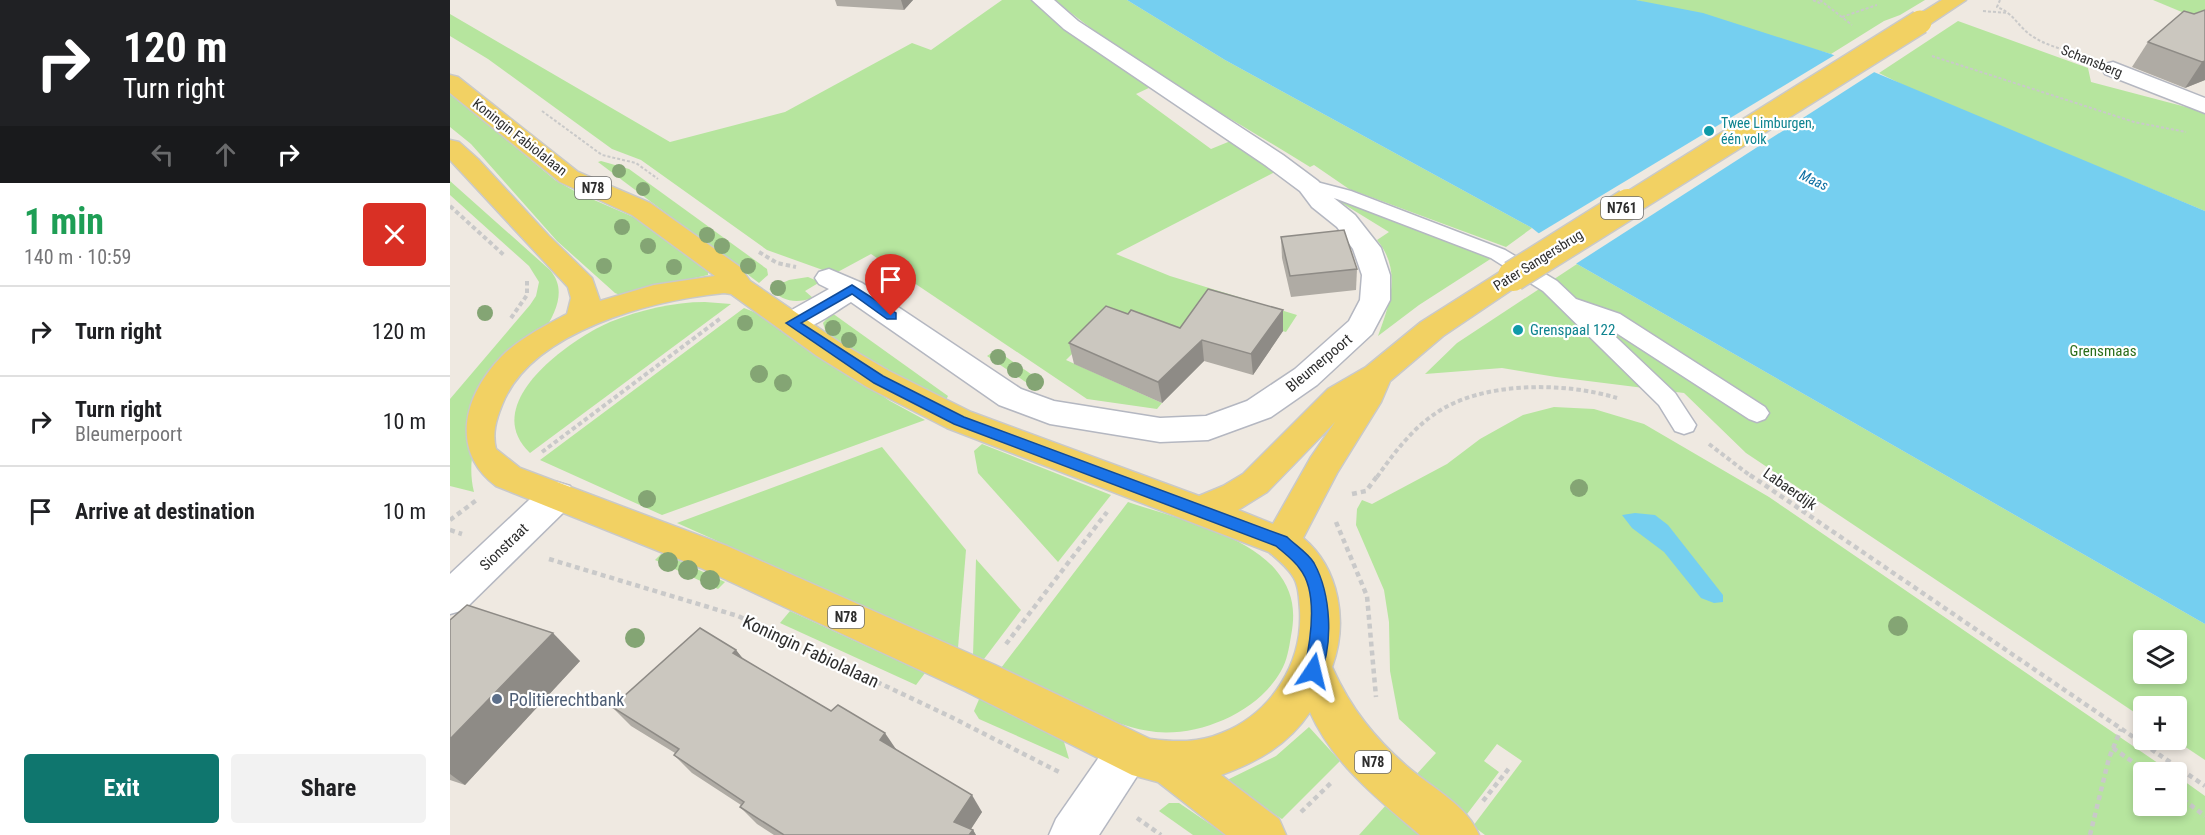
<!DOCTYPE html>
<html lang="en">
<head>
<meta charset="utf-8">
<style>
	:root { --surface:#fff; --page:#f2f2f2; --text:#202124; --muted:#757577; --line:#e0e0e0; --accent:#0f766e }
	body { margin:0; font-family:"Roboto Condensed",sans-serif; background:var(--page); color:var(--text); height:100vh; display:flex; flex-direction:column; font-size:22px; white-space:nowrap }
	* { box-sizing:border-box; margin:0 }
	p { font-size:20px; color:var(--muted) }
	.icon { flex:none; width:33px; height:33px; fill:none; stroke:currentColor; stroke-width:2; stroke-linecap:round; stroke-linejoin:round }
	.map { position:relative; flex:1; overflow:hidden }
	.sheet { display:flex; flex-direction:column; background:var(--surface); width:450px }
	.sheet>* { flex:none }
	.guide { background:#202124; color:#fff; overflow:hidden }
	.controls { position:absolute; left:1683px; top:630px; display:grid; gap:12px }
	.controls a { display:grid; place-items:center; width:54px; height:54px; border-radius:6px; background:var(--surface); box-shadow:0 3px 9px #0003; font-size:30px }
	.pin { position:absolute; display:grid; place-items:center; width:51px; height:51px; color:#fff; margin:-62px -26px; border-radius:50% 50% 50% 0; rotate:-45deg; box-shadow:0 0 6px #0007 }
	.pin .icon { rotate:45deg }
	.me { position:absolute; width:66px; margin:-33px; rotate:10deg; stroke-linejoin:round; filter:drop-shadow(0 0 4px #0008) }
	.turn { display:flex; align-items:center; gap:21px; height:126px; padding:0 24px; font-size:27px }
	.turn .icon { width:78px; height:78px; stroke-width:2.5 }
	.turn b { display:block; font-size:42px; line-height:51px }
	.lanes { display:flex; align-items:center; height:57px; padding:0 24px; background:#0003; justify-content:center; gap:30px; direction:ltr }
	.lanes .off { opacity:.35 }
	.round { display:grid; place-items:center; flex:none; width:63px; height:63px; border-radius:6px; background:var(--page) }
	.head { display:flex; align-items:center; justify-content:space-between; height:102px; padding:0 24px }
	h1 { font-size:36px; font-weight:700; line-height:45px; color:#1e9e55 }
	.action { display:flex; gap:12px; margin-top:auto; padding:12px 24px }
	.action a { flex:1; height:69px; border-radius:6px; background:var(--accent); color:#fff; font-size:24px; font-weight:700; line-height:69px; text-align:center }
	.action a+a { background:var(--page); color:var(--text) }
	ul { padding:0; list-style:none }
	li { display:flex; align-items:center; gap:18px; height:90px; padding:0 24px; border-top:2px solid var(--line) }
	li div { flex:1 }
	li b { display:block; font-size:22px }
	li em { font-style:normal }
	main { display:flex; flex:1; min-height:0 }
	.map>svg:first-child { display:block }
</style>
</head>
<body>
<main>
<section class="sheet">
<div class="guide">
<div class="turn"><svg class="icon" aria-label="right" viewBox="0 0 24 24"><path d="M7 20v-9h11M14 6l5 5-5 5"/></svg><div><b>120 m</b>Turn right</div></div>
<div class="lanes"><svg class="icon off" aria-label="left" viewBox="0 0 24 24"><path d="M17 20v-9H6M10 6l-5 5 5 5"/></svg><svg class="icon off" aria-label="ahead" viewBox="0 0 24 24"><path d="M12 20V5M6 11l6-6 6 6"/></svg><svg class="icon" aria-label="right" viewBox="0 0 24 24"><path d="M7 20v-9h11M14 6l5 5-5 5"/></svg></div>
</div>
<div class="head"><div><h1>1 min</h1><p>140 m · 10:59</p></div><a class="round" style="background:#d93025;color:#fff"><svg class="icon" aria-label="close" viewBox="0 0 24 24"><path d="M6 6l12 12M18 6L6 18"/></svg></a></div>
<ul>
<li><svg class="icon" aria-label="right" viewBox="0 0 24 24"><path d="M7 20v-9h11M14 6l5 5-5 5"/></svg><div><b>Turn right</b></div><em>120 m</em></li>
<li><svg class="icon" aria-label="right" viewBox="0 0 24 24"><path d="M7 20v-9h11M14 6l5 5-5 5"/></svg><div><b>Turn right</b><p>Bleumerpoort</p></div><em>10 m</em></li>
<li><svg class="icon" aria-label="arrive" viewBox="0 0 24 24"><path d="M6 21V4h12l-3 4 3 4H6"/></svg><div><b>Arrive at destination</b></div><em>10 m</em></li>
</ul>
<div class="action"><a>Exit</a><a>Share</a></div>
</section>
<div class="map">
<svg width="1755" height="835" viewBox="0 0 1755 835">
	<rect width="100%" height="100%" fill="#efe9e1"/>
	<!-- green -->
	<g fill="#b6e59e" fill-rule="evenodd">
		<polygon points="552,0 584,0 703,86 686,94 761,149 783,140 825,172 666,254 720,276 847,315 836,332 761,310 733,348 633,343 616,360 712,403 707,409 637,399 421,254 384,274 317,250 191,160 162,149 38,59 0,36 0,14 220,142 335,112 462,43 481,50"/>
		<path d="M605 0H677L775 60 1082 228 1056 247 899 189 864 165 860 167C776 115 681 63 605 0Z"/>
		<polygon points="1186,0 1475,0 1450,15 1434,21 1381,54"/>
		<polygon points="1703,0 1755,0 1755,19 1751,20"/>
		<polygon points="1508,21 1638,68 1641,82 1755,112 1755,211 1471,94 1429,73"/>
		<polygon points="0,93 105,180 128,193 188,219 258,272 258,275 170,295 165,293 107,241 21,144 0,127"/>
		<polygon points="151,161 179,169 317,269 318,275 309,283 148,162"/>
		<path d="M0 181 100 270C145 322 0 397 24 492L0 486V399L80 305 86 296 89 282 79 266 0 195Z"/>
		<path d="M882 197 1042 258 969 305 928 336C940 303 952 270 927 240L939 232Z"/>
		<path d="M1127 264 1755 624V760L1725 740 1726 706H1694L1693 718 1296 453 1234 393 1106 377 1052 368 975 374 1007 343ZM1694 640H1726V674H1694Z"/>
		<path d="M358 277 370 282 355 291 363 298C344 304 334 301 319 289L339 280Z"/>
		<path d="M255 302 281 304 80 453C28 404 119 340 160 322 190 310 223 302 255 302Z"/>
		<polygon points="294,308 309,314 440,401 475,420 212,515 90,460"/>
		<polygon points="382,313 498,396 496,400 426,364 376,333 373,323"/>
		<polygon points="546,350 594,383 586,389 537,356"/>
		<polygon points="1104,407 1144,409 1194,424 1319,497 1721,772 1694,772 1694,806 1726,806 1727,776 1755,796 1755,835 1035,835 1023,826 1072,761 1047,744 1034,761 1049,772 1014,818 964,777 986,753 949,719 940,671 939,622 934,590 906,525 907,509 912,500 922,504 997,464 1030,439 1073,415"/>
		<polygon points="532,444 661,495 608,562 528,473 524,451"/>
		<polygon points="432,447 516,550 508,648 227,523"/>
		<path d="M678 502C722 517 794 533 825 569 843 590 846 610 841 636 839 648 837 661 831 671 808 712 751 736 706 732 658 727 596 689 551 668Z"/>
		<polygon points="212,553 275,582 268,589 205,560"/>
		<polygon points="526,559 571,610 534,659 523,655"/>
		<polygon points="340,611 475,673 466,685 330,623"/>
		<polygon points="530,697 612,735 619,759 529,719 524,711"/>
		<polygon points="859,727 890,761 832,819 773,782 826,756"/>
		<polygon points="719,803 729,803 776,835 743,835 709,811"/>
		<polygon points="937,804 975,835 909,835"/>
	</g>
	<!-- water -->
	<g fill="#75cff0">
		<polygon points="677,0 1186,0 1253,13 1381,54 1755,211 1755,624 1127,264 1082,228 775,60"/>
		<polygon points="1185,513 1205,515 1218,525 1273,595 1273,602 1264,603 1251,598 1214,552 1182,528 1172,515"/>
	</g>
	<!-- pier -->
	<polygon fill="#efe9e1" points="1388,53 1429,69 1124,265 1086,235"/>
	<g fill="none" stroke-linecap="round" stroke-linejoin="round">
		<!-- service casing -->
		<g stroke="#b4b7c1" stroke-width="3">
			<polygon id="service" points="859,180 901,191 1055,250 1107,281 1126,299 1170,314 1315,407 1319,413 1315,419 1307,422 1299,419 1151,323 1225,393 1246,425 1243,431 1234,434 1225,431 1209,405 1093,291 1041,258 887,199 852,190 850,186"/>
		</g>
		<!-- minor casing -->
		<g stroke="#b4b7c1" stroke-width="3">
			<g id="minor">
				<path d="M582 0H604L628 21 833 155 868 181 880 195 905 215 931 248 940 275V300L922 334 867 385 821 417 758 440 710 442 600 424 549 405 401 302C381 314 355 336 331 330L327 323 331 316 379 289 369 284 365 278 369 272 379 269 412 283 571 389 604 401 710 418 756 416 797 401 845 369 899 321 910 300 912 275 903 249 887 227 862 207 850 191 815 165 614 29Z"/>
				<polygon points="1663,62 1755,98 1755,113 1655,74 1652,69 1655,64"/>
				<polygon points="107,482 120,486 125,496 120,506 14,610 0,614 0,574 94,486"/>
				<polygon points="678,731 693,737 700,752 693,767 649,835 599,835 606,819 663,737"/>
			</g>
		</g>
		<!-- primary casing -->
		<g stroke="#c9c9c9" stroke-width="3">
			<g id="primary">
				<polygon points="1492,0 1516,0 1477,26 1463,26 1460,22 1463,18"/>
				<path d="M0 75 8 77 128 172 200 203 290 267 300 281 389 342 439 371 521 412 749 496 773 486 793 474 878 389 916 367 971 322 1053 270 1063 267 1073 270 1077 276 1073 282 993 336 940 381 931 402 887 473 853 538C890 569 898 623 882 667 901 709 925 739 960 769 984 789 1017 806 1029 835H970C928 799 883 764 860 712 838 745 807 762 771 775L829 819 836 835H776L708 782 682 775 515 691 251 568 46 486C0 451 13 396 52 356 70 338 95 326 117 314L121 298 118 287 0 160V140L9 142 28 159 99 236 142 278 150 301 204 285 265 276 182 215 110 182 0 93ZM274 293 281 294 367 356 417 387 497 428 819 552C827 559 836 566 842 575 849 584 849 599 850 610 853 663 822 713 772 733 749 743 725 742 700 739L545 665 277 546 70 468 46 449C42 433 46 420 52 405 81 330 204 300 274 293ZM885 422 861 457 823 524 788 510 817 492Z"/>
			</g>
		</g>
		<!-- path-far2 -->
		<g stroke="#c9c9c9" stroke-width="2" stroke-dasharray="3 2" stroke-linecap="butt">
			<polyline points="1363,0 1372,4"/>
			<polyline points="1370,0 1402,25"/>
			<path d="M1550 0 1547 7C1565 14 1567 26 1582 36 1598 47 1618 50 1635 57"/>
			<polyline points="1533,11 1558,13"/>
			<polyline points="1392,17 1427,5"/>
			<polyline points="1482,56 1684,122 1736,132"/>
			<polyline points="92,111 152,155 186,163 208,179"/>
		</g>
		<!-- path-far1 -->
		<g stroke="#c9c9c9" stroke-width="4" stroke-dasharray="4.5 3" stroke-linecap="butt">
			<polyline points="0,206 55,256"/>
			<polyline points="309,252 327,263 346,267"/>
			<polyline points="61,318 77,295 77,278"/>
			<polyline points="1259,444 1302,477"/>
			<polyline points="92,452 271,318"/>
			<path d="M927 477C944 453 962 429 986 413 1033 381 1115 382 1167 398"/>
		</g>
		<!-- path -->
		<g stroke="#c9c9c9" stroke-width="4.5" stroke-dasharray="5 4" stroke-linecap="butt">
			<polyline points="1300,475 1755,786"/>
			<polyline points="902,494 916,491 928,475"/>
			<polyline points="0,520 28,499"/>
			<polyline points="886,522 917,596 926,697"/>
			<polyline points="0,530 12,534"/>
			<polyline points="99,559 288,616 501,717 611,773"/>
			<polyline points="556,644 657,512"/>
			<polyline points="1663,748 1697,772"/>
			<polyline points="1726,794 1755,816"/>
			<polyline points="1033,801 1060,767"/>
			<polyline points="851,812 882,782"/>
			<polyline points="687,818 711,835"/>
			<polyline points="1640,835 1659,758 1671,729"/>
		</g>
		<!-- service -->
		<use href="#service" fill="#fff" fill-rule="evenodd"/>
		<!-- minor -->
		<use href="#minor" fill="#fff" fill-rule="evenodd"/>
		<!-- primary -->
		<use href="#primary" fill="#f2d163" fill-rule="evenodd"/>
		<!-- primary-bridge-far1 casing -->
		<g stroke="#c9c9c9" stroke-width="26" stroke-linecap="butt">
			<polyline id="primary-bridge-far1" points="1176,206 1470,22"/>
		</g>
		<!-- primary-bridge casing -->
		<g stroke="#c9c9c9" stroke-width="33" stroke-linecap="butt">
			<polyline id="primary-bridge" points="1063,276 1178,204"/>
		</g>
		<!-- primary-bridge-far1 -->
		<use href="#primary-bridge-far1" stroke="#f2d163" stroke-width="23"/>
		<!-- primary-bridge -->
		<use href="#primary-bridge" stroke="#f2d163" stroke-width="30"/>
	</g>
	<!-- trees -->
	<g fill="#84a574">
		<circle cx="169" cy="171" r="7"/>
		<circle cx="193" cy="189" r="7"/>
		<circle cx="172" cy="227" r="8"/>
		<circle cx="257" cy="235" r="8"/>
		<circle cx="198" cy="246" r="8"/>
		<circle cx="272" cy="246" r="8"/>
		<circle cx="154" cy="266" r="8"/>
		<circle cx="298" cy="266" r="8"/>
		<circle cx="224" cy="267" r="8"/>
		<circle cx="328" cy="288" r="8"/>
		<circle cx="35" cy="313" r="8"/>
		<circle cx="295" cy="323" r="8"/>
		<circle cx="383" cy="328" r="8"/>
		<circle cx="399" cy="340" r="8"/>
		<circle cx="548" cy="357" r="8"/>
		<circle cx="565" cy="370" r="8"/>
		<circle cx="309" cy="374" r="9"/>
		<circle cx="585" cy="382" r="9"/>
		<circle cx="333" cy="383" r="9"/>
		<circle cx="1129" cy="488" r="9"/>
		<circle cx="197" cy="499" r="9"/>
		<circle cx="218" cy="562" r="10"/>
		<circle cx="238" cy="570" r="10"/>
		<circle cx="260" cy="580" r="10"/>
		<circle cx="1448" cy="626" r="10"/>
		<circle cx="185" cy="638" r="10"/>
	</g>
	<!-- wall -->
	<g fill="#afaba4">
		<polygon points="385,0 463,0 454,10 387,6"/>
		<polygon points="1744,14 1755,80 1735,88 1682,67 1698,42"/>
		<polygon points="831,237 907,269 906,290 841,297 832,258"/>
		<polygon points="833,310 833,331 803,375 754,361 712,403 624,364 619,343 678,314 730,328"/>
		<polygon points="0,620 130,661 15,785 0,780"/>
		<polygon points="286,650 293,659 446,749 532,812 521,829 523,830 526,835 324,835 307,824 290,807 291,805 242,773 224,755 225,753 181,726 162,707"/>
	</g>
	<!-- shaded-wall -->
	<g fill="#8e8b86">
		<polygon points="451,0 463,0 454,10"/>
		<polygon points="1755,61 1755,80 1735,88 1752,62"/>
		<polygon points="833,310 833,331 803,375 801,354"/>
		<polygon points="752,340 754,361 712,403 708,382"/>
		<polygon points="103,633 130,661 15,785 0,774 0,739"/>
		<polygon points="286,650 302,670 283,653"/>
		<polygon points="435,733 448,752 430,740"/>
		<polygon points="522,795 532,812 517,835 504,822"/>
		<polygon points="523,830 526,835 519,835"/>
	</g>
	<!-- building -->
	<g fill="#cbc7bf" stroke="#8e8b86" stroke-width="1.5">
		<polygon points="1755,10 1755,61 1752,62 1698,42 1734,11 1744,14"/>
		<polygon points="894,230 907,269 840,276 831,237"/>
		<polygon points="758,289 833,310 801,354 752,340 708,382 619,343 656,306 678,314 681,310 730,328"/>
		<polygon points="17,605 103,633 0,739 0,620"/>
		<polygon points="250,628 286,650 283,653 381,711 388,705 435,733 430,740 522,795 504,822 523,830 519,835 334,835 290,807 294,802 224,755 229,749 162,707"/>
	</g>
	<!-- route -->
	<path fill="#1a73e8" stroke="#114b97" stroke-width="1.5" d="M402 285 446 313V319H437L402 294 351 323 433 376 514 417 837 537C845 545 858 553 864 563 881 594 884 645 869 677L863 679 857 677 854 671C860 644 869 593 850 569 844 560 834 553 826 546L504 424 424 383 336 323Z"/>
	<!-- markers -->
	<g fill="#0f9aa8" stroke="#fff" stroke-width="2">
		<circle cx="1259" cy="131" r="6"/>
		<circle cx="1068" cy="330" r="6"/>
	</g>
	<circle fill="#5c6f8a" stroke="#fff" stroke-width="2" cx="47" cy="699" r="6"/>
	<g text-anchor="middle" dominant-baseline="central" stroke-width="4.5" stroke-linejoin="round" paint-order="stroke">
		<!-- far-street labels -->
		<g font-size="14" fill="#2e2e2e" stroke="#fff">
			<text transform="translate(1642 61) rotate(22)">Schansberg</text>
			<text transform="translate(70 137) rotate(38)">Koningin Fabiolalaan</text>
			<text transform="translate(1088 260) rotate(-32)">Pater Sangersbrug</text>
		</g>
		<!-- far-culture labels -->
		<g font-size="14" fill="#0d838f" stroke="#fff" text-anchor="start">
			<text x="1271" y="123">Twee Limburgen,<tspan x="1271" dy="16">één volk</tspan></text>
		</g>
		<!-- far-water labels -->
		<g font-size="14" font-style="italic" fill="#0d6fa3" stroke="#fff">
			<text transform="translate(1364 180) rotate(25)">Maas</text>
		</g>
		<!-- shield labels -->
		<g fill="#fff" stroke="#6d6d6d" stroke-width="1.5">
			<rect x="125" y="177" width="36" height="22" rx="4.5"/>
			<rect x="1151" y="197" width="42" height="22" rx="4.5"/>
			<rect x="378" y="606" width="36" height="22" rx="4.5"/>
			<rect x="905" y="751" width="36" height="22" rx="4.5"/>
		</g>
		<g font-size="14" font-weight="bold" fill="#2e2e2e">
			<text x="143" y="188">N78</text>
			<text x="1172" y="208">N761</text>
			<text x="396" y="617">N78</text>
			<text x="923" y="762">N78</text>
		</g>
		<!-- culture labels -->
		<g font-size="15" fill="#0d838f" stroke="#fff" text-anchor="start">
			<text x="1080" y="330">Grenspaal 122</text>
		</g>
		<!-- park labels -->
		<g font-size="15" fill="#2c6e1b" stroke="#fff">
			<text x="1653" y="351">Grensmaas</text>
		</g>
		<!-- street labels -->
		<g font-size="15" fill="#2e2e2e" stroke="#fff">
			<text transform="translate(869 363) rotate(-40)">Bleumerpoort</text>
			<text transform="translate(1340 489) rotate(35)">Labaerdijk</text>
			<text transform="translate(54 547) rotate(-44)">Sionstraat</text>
		</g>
		<!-- near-street labels -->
		<g font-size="18" fill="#2e2e2e" stroke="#fff">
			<text transform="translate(361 651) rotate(25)">Koningin Fabiolalaan</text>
		</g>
		<!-- near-service labels -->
		<g font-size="18" fill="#4e5e75" stroke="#fff" text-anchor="start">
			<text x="59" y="699">Politierechtbank</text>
		</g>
	</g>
</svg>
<div class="controls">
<a><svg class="icon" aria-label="layers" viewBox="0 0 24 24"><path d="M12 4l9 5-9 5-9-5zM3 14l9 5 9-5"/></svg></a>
<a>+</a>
<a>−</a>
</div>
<div class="pin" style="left:441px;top:316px;background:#d93025"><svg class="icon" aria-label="arrive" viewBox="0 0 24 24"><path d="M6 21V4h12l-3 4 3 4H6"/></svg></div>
<svg class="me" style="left:863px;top:671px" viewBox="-20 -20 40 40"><path d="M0-17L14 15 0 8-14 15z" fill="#1a73e8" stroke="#fff" stroke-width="4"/></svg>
</div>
</main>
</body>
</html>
